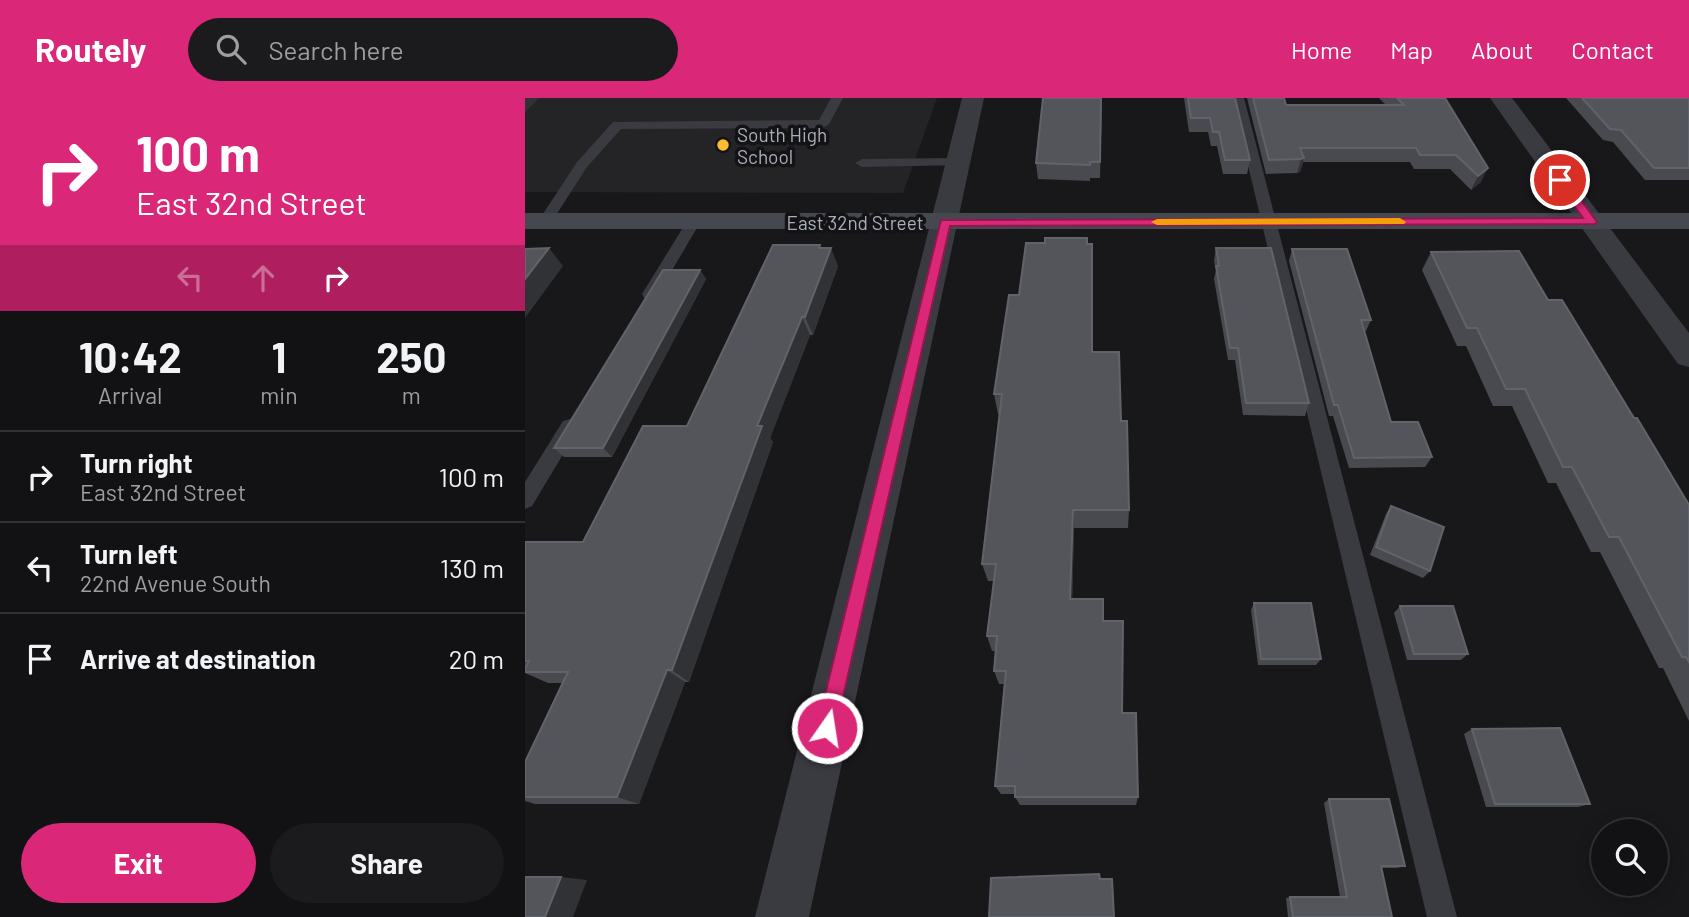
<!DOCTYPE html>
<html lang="en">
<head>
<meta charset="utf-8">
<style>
	:root { --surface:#121214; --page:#1b1b1d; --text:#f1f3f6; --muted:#9c9ea0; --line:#313234; --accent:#db2777 }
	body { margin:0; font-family:Barlow,sans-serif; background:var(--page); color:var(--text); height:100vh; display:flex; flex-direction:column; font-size:26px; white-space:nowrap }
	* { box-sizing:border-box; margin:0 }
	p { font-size:23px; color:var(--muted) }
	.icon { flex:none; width:38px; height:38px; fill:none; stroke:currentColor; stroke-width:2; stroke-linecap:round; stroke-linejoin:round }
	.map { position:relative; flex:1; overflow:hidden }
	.details { display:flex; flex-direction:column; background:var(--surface); width:525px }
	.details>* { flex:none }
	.hud { background:#db2777; color:#fff; overflow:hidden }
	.buttons { position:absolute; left:1066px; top:721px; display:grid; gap:14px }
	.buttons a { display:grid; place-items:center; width:77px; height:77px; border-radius:50%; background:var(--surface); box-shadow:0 4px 18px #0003,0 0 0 2px var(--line); font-size:35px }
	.pin { position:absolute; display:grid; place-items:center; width:60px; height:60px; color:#fff; margin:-30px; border:4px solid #fff; border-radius:50%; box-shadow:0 2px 7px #0007 }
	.me { position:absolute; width:77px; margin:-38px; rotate:13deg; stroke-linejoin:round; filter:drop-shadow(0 0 5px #0008) }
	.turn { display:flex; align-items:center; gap:24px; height:147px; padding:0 21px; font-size:32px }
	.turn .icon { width:91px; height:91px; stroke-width:2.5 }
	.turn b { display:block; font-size:49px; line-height:60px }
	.lanes { display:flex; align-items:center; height:66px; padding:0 21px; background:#0003; justify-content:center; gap:35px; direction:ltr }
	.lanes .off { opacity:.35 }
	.eta { display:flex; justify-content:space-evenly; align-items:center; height:119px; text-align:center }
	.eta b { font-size:42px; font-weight:700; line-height:49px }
	.button { display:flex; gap:14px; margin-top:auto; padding:14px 21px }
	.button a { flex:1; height:80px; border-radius:42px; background:var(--accent); color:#fff; font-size:28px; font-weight:700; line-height:80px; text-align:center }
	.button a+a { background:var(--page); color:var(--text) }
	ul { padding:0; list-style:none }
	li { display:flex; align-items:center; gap:21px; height:91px; padding:0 21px; border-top:2px solid var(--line) }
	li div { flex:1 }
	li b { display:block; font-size:26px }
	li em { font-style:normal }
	header { display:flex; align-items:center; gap:42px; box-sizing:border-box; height:98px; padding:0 35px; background:var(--accent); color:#fff }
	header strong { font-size:33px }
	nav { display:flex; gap:38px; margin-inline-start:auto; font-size:24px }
	.search { width:490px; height:63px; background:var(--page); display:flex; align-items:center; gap:18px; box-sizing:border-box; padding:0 24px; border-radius:38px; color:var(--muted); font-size:26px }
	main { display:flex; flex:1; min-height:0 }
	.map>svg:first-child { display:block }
</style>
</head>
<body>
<header>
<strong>Routely</strong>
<div class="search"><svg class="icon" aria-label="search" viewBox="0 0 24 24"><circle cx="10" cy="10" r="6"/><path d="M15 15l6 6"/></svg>Search here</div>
<nav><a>Home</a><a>Map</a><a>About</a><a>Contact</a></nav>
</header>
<main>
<section class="details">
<div class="hud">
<div class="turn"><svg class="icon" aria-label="right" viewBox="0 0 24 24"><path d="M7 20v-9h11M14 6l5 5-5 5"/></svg><div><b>100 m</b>East 32nd Street</div></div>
<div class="lanes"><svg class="icon off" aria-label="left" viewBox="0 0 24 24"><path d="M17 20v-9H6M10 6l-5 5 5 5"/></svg><svg class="icon off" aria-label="ahead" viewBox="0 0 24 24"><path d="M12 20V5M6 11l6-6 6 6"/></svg><svg class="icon" aria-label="right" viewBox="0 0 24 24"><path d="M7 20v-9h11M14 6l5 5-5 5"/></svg></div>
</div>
<div class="eta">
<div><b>10:42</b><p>Arrival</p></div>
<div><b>1</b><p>min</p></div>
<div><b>250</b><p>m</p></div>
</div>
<ul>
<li><svg class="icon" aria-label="right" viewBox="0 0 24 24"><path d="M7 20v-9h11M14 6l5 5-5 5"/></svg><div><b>Turn right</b><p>East 32nd Street</p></div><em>100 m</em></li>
<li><svg class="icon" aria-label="left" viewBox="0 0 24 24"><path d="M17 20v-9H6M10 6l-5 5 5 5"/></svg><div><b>Turn left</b><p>22nd Avenue South</p></div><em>130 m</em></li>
<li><svg class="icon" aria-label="arrive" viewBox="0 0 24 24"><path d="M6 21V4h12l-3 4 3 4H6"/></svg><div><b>Arrive at destination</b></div><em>20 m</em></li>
</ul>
<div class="button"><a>Exit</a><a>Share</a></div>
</section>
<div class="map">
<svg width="1164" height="819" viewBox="0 0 1164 819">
	<rect width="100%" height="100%" fill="#18181a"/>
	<!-- built -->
	<polygon fill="#242427" points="0,0 412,0 378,95 0,94"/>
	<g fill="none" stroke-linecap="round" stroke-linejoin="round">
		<!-- lane -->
		<g fill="#3a3b41" fill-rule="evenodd">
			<polygon points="306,0 318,0 304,26 298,30 96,31 62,69 26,125 16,125 14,122 52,64 88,24 294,22"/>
			<polygon points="707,0 719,0 932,819 902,819"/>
			<polygon points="433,60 438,61 438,67 337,69 330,65 337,61"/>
			<polygon points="169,119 176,123 133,196 125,201 119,200 117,196 162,123"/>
			<polygon points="45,321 52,323 55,328 7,408 0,411 0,384 38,323"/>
		</g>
		<!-- street -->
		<g fill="#3a3b41" fill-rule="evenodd">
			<polygon points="437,0 459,0 284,819 230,819"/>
			<polygon points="965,0 987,0 1164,235 1164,269 1153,266"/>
		</g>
		<!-- secondary -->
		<rect fill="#46484f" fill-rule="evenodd" x="0" y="115" width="1164" height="16"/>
	</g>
	<!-- wall -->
	<g fill="#494a4f">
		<polygon points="577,0 575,80 565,80 565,83 513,81 511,65"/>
		<polygon points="659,0 710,0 725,62 722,76 698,76 692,48 686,48 683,34 664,34"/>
		<polygon points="722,0 759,0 761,7 861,7 854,0 920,0 956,84 946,92 925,71 889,71 885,64 778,64 775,74 772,75 741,76"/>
		<polygon points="1041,0 1164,0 1164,82 1120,82 1088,44 1078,42"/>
		<polygon points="563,146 567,167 567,254 596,323 604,412 603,430 549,430 547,501 578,523 597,615 613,699 611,707 495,707 490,699 490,696 476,696 470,688 479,586 474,586 469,573 471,553 467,553 462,538 469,483 463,483 457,466 475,316 473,316 469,296 494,197"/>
		<polygon points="296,150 313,168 288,237 285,237 245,340 248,344 164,584 160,584 114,706 10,706 0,703 0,664 37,585 23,585 0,575 0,444 58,444 162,328"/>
		<polygon points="691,150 784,305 780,318 718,317 710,262 703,262 689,181 691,172 689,163"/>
		<polygon points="767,151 846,222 841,233 839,233 866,324 907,359 900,369 824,370 808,318 804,318 764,163"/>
		<polygon points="906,154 1023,202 1109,320 1164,407 1164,623 1138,570 1134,570 1075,454 1066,454 1031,385 1023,385 987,308 968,308 941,248 932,248 897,172"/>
		<polygon points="175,172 181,181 87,359 39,359 29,350"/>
		<polygon points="866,408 905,473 898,480 845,457 861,416"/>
		<polygon points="729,505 796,561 791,567 733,567 726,512"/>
		<polygon points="875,508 943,556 936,562 882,562 869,515"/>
		<polygon points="947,631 1065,706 1053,709 961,709 939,636"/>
		<polygon points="804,701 880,768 872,770 856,770 867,819 763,819 761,800 765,799 815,799 799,705"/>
	</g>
	<!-- shaded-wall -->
	<g fill="#313235">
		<polygon points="0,0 14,0 0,14"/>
		<polygon points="779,60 775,74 772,75 776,61"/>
		<polygon points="963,70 956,84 946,92 953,78"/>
		<polygon points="295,147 301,163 306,150 313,168 288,237 280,219"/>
		<polygon points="24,150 38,168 0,220 0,181"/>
		<polygon points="175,172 181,181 87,359 78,350"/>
		<polygon points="277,219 285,237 245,340 248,344 164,584 147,572 232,328"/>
		<polygon points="548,412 549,430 547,517 545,501"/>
		<polygon points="142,572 160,584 114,706 92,699"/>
		<polygon points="36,779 62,782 48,819 20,819"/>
	</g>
	<!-- building -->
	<g fill="#54555b" stroke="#61636a" stroke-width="2">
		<polygon points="518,0 576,0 575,64 565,64 565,67 511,65"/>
		<polygon points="663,0 710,0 725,62 700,62 694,34 688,34 685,20 666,20"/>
		<polygon points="728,0 759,0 761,7 879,7 872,0 920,0 963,70 953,78 931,57 895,57 891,50 775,50 779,60 776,61 744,62"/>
		<polygon points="1057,0 1164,0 1164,70 1129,70 1096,32 1085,31"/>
		<polygon points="520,140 562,140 562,146 567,146 567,254 594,254 596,323 602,323 604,412 548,412 545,501 578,501 578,523 598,523 597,615 611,615 613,699 490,699 490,688 470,688 481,573 469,573 472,538 462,538 471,466 457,466 477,296 469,296 484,197 494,197 501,145 520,145"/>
		<polygon points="248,147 295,147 294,150 306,150 280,219 277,219 232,328 237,328 147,572 142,572 92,699 0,699 0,664 43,574 0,574 0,571 4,563 0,563 0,444 58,444 118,328 162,328"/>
		<polygon points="24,150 0,181 0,151"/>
		<polygon points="691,150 746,150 784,305 721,305 713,250 705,250 691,168 694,168"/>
		<polygon points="767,151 822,151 846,222 836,222 866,324 893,324 907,359 829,360 813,307 809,307"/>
		<polygon points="994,153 1023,202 1037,202 1109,320 1112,320 1164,407 1164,564 1161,559 1157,559 1094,439 1084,439 1047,369 1038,369 1000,291 981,291 952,230 942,230 906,154"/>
		<polygon points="138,172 175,172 78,350 29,350"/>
		<polygon points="866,408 919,429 905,473 851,449"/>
		<polygon points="729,505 786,505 796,561 736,561"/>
		<polygon points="875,508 928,508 943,556 889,556"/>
		<polygon points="1035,630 1065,706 970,706 947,631"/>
		<polygon points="804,701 864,701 880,768 856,768 867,819 768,819 765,799 822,799"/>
		<polygon points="574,776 575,781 587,781 589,819 464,819 466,780"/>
		<polygon points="0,779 36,779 20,819 0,819"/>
	</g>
	<!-- route -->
	<polygon fill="#db2777" stroke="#8e194d" stroke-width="2" points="1032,79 1039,79 1072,124 1070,126 425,128 311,630 308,637 302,640 295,637 292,630 416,122 1058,120 1030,82"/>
	<!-- slow -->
	<polygon fill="#f59e0b" points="875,120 881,124 879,126 632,127 626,124 632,121"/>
	<!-- markers -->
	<circle fill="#fbbb2e" stroke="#131315" stroke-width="2.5" cx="198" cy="47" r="7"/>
	<g text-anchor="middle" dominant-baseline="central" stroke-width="7" stroke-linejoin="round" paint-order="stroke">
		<!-- far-poi labels -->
		<g font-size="19" fill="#a9aeba" stroke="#131315" text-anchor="start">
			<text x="212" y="36">South High<tspan x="212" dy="22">School</tspan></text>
		</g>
		<!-- far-street labels -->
		<g font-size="19" fill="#a9aeba" stroke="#131315">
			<text x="330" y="124">East 32nd Street</text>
		</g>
	</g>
</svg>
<div class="buttons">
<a><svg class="icon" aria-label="search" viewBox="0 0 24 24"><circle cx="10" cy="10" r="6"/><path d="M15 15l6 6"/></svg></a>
</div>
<div class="pin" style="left:1035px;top:82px;background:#d93025"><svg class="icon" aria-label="arrive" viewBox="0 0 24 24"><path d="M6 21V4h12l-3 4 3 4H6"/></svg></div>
<svg class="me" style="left:302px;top:630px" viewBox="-20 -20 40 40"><circle r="17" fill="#db2777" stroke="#fff" stroke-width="3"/><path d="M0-11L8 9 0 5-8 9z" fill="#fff"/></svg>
</div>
</main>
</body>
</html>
